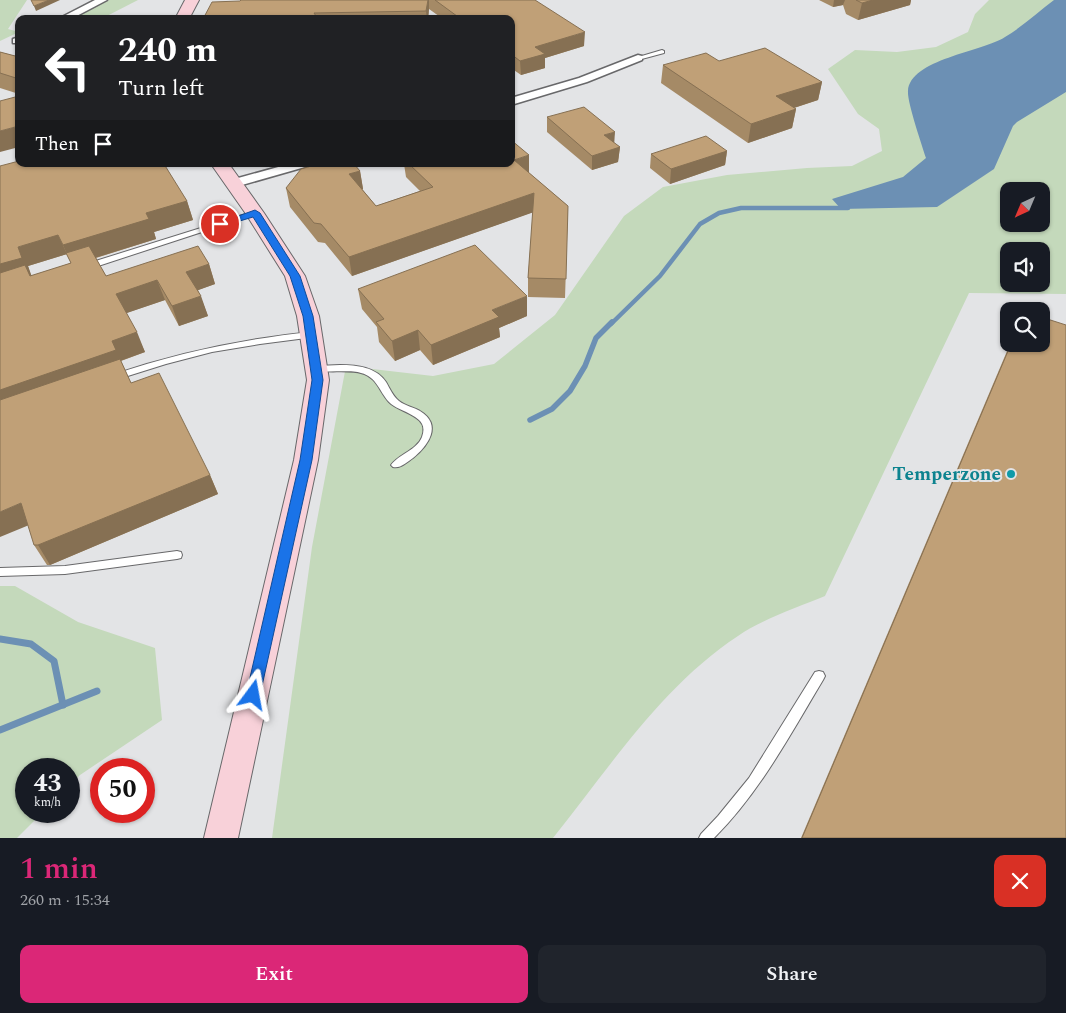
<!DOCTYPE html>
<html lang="en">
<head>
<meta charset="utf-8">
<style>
	:root { --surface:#171b24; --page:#20242c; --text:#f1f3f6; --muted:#9ea1a6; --accent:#db2777 }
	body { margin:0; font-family:Spectral,serif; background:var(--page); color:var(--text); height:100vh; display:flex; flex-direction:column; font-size:19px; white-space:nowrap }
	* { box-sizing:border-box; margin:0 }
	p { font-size:16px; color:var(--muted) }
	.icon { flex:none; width:28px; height:28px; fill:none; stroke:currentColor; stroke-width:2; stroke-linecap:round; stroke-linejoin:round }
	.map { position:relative; height:838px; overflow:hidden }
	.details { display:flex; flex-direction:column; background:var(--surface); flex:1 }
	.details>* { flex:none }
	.banner { position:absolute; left:15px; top:15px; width:500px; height:152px; border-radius:10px; box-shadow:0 1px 4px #0004; background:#202124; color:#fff; overflow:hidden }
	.needle { width:32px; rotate:224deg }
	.buttons { position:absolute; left:1000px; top:182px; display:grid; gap:10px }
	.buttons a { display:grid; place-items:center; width:50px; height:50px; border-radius:10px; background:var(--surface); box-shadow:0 1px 4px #0004; font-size:25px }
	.speed { position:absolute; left:15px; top:758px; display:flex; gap:10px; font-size:25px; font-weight:700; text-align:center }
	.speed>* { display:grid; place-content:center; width:65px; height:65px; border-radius:50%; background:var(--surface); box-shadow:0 1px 4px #0004; line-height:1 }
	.speed small { font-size:12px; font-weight:400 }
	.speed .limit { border:8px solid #d22; background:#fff; color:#111 }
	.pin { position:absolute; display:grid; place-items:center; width:42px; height:42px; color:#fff; margin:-21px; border:2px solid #fff; border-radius:50%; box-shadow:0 1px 5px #0007 }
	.me { position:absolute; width:55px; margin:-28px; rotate:13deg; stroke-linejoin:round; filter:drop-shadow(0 0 4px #0008) }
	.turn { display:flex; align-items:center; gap:18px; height:105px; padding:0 20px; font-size:22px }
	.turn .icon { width:65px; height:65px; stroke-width:2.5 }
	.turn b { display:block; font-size:35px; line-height:42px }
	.then { display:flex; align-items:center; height:48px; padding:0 20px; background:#0003; gap:10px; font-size:19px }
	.round { display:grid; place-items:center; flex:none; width:52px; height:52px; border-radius:10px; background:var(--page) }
	.summary { display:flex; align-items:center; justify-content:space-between; height:85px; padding:0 20px }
	h1 { font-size:30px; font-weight:600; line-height:38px; color:var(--accent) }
	.button { display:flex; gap:10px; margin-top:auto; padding:10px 20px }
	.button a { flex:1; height:58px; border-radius:10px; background:var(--accent); color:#fff; font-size:20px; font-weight:600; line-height:58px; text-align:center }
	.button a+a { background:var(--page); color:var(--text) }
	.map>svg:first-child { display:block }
</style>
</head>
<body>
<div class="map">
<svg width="1066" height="838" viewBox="0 0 1066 838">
	<rect width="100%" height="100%" fill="#e3e4e6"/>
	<!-- green -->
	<g fill="#c4d9bb" fill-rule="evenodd">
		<polygon points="0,0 27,0 8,29 19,32 0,41"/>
		<polygon points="109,0 138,0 101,19 71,19"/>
		<path d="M989 0H1066V294L969 293 825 596C798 607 761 620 738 636 662 686 610 767 553 838H272L312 547 346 366 433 376 494 364 555 315 624 216 663 187 727 175 807 168 852 166 882 151 879 129 858 114 828 69 855 50 897 52 936 47 968 32 975 14ZM1009 191H1041V224H1009ZM1009 251H1041V284H1009Z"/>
		<polygon points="0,586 15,586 78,622 155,648 162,720 80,775 69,786 69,769 26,769 26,811 44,811 17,838 0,838"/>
	</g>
	<!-- water -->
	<path fill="#6c90b4" d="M1054 0H1066V92L1017 122 1013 126 994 169 937 207 841 209 832 199 903 177 926 158C922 145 907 102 908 91 910 59 982 52 1005 37 1022 27 1038 12 1054 0Z"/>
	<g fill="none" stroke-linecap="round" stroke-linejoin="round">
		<!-- stream-far2 -->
		<polyline stroke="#6c90b4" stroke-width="4.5" points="611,324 660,276 700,224 719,213 741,208 848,208"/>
		<!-- stream-far1 -->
		<polyline stroke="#6c90b4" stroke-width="5.5" points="530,420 552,409 570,391 585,366 596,338 612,322"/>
		<!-- stream -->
		<g stroke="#6c90b4" stroke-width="7">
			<polyline points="0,639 31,644 54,661 63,705"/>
			<polyline points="0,730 97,691"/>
		</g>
		<!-- lane casing -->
		<g stroke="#68686a" stroke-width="2">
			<g id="lane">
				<polygon points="662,50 664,51 664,53 638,60 635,58"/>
				<polygon points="255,211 257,212 257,214 92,268 89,268 85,266 86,264"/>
				<path d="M311 332 315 335 314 337 260 344 212 352 166 364 115 380 111 377 112 375C177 353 243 339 311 332Z"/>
				<path d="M340 365C357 365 376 367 386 382 390 389 393 396 399 401 405 406 414 407 420 411 443 425 428 446 413 458 407 462 400 469 393 467L391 465C399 454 417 450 422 437 431 415 399 413 389 402 379 391 377 377 361 373 350 369 319 374 313 369L317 366Z"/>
				<polygon points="177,551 181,552 182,555 181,558 177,559 65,574 0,576 0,568 65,566"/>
				<path d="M819 671 823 672 825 676 823 680C790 735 760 792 714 838H699L701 834 718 816 749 778 815 672Z"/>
			</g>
		</g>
		<!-- street casing -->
		<g stroke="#68686a" stroke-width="3">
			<g id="street">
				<polygon points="95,0 107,0 71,19 58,19"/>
				<polygon points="19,37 19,43 13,43 13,39"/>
				<polygon points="638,55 642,56 642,60 587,82 511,105 511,98 579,78"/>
				<polygon points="289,164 307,164 305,167 235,187 229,183 231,180"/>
			</g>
		</g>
		<!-- secondary casing -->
		<g stroke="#68686a" stroke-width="2">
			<g id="secondary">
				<polygon points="185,0 199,0 189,19 175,19"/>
				<polygon points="211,164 229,164 264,213 305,276 319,316 329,380 318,460 238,838 204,838 294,460 307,380 297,316 285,276 246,214"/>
			</g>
		</g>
		<!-- lane -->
		<use href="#lane" fill="#fff" fill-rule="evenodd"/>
		<!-- street -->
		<use href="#street" fill="#fff" fill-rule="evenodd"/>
		<!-- secondary -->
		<use href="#secondary" fill="#f8d1d9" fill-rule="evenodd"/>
	</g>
	<!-- wall -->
	<g fill="#a58a66" fill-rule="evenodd">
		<polygon points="241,0 535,0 584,46 545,58 545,68 521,75 511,68 511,19 443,19 429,9 428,19 203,19 240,1"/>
		<polygon points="819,0 911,0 910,5 858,20 846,14 843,5 833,7"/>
		<polygon points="0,52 19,57 19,94 0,88"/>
		<polygon points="719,61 822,82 818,100 794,108 796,109 792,128 748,143 661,83 663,65"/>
		<polygon points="547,117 614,143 620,147 618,162 592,170 547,132"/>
		<polygon points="727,151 725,165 670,184 650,168 651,154"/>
		<polygon points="529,155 529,173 568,206 565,298 528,297 528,278 533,212 352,276 325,243 318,242 290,207 286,188 360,171 363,189 362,189 376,206 420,191 406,177 404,164 511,164"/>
		<path d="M19 161 187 201 193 220 154 232 156 239 96 258 106 276 209 264 215 284 198 290 208 316 179 326 165 300 126 313 145 352 121 361 131 383 210 475 218 494 50 565H47L34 545ZM67 254 71 263 31 276 28 266Z"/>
		<polygon points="358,289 527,316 499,328 500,337 433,365 420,350 395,361 379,342 377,327 362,309"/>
		<polygon points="1010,344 1041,344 1066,838 801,838"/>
	</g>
	<!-- shaded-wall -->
	<g fill="#867053">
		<polygon points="49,0 60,0 36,11 34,6"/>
		<polygon points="428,0 429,0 429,9 428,19 427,19 426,11"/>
		<polygon points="834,0 845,0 843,5 833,7"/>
		<polygon points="873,0 911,0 910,5 858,20 862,3"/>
		<polygon points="585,32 584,46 545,58 545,68 521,75 520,61 535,47"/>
		<polygon points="822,82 818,100 772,115 776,96"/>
		<polygon points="796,109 792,128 748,143 751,124"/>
		<polygon points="19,126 19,147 0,152 0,131"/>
		<polygon points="615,132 614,146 604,135"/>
		<polygon points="620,147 618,162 592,170 592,156"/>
		<polygon points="727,151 725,165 670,184 671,169"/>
		<polygon points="529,155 529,174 514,160"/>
		<polygon points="360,171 363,189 352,193 349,174"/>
		<polygon points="534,193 534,212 352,276 349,257"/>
		<polygon points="187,201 193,220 154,232 156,239 72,265 63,245 146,213"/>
		<polygon points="58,235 67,254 28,266 32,277 0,287 0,264 18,247"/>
		<polygon points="209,264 215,284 193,292 186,272"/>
		<polygon points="157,280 165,300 124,314 116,294"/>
		<polygon points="201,296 208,316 179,326 172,306"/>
		<polygon points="527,296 527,316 499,328 500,337 433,365 431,345 492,310"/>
		<polygon points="418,330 420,350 395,361 392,341"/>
		<polygon points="137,332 145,352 120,361 0,414 0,390 112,341"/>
		<polygon points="210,475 218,494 50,565 38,545"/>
		<polygon points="21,503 34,523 0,537 0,512"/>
	</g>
	<!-- building -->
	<g fill="#c0a077" stroke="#867053">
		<polygon points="31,0 49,0 34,6"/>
		<polygon points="241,0 428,0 426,11 314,13 318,19 203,19 212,2 240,1"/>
		<polygon points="435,0 535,0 585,32 535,47 545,54 520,61 511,54 511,19 461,19"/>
		<polygon points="856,0 873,0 862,3"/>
		<polygon points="765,48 822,82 776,96 796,109 751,124 663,65 706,53 719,61"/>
		<polygon points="0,52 19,57 19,79 0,73"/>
		<polygon points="19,96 19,126 0,131 0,101"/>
		<polygon points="584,107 615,132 604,135 620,147 592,156 547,117"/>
		<polygon points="706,136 727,151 671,169 651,154"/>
		<polygon points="511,140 529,155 514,160 568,206 566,279 528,278 534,193 349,257 321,224 314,223 286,188 301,169 318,164 354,164 360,171 349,174 376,206 433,187 409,164 511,164"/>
		<polygon points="19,161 19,164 164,164 187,201 146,213 149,219 63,245 58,235 18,247 22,258 0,264 0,166"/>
		<polygon points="475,245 527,296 492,310 499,317 431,345 418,330 392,341 376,322 384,319 358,289"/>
		<polygon points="89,246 106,276 198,246 209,264 186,272 201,296 172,306 157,280 116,294 137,332 112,341 116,350 0,390 0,273 25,265 30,276 71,263 66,253"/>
		<polygon points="1041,317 1066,325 1066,838 802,838 1011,344 1041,344"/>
		<polygon points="120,359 131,383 159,373 210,475 38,545 34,545 21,503 0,512 0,400"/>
	</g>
	<!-- route -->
	<polygon fill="#1a73e8" stroke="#114b97" points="255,210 260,213 300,276 313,316 323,380 312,460 260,695 258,700 253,702 248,700 246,695 300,460 312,380 303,316 290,276 253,217 220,227 216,224"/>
	<!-- markers -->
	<circle fill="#0f9aa8" stroke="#e3e4e6" stroke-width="2" cx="1011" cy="474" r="5"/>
	<g text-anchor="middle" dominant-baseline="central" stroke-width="4" stroke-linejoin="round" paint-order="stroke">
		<!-- culture labels -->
		<g font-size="19" font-weight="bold" fill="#0d838f" stroke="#e3e4e6" text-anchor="end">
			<text x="1001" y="474">Temperzone</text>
		</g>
	</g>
</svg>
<div class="buttons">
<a><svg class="needle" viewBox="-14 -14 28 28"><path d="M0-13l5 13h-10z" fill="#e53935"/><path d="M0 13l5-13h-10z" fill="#9ea1a6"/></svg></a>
<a><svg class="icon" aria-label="sound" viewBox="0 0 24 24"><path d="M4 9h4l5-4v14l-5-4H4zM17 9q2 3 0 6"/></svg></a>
<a><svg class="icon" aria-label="search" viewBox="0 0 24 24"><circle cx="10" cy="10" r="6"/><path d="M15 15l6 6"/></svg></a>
</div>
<div class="speed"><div>43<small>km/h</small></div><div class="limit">50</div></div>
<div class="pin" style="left:220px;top:224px;background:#d93025"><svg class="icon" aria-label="arrive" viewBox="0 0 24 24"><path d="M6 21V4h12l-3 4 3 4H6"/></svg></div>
<svg class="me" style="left:253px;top:695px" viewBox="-20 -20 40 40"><path d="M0-17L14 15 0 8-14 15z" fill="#1a73e8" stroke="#fff" stroke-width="4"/></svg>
<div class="banner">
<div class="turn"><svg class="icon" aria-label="left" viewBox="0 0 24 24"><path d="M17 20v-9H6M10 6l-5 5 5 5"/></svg><div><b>240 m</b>Turn left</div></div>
<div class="then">Then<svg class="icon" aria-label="arrive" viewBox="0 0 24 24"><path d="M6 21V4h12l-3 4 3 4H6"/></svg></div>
</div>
</div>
<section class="details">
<div class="summary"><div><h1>1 min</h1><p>260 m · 15:34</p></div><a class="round" style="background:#d93025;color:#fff"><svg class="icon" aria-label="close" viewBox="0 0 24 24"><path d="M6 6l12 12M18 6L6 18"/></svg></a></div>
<div class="button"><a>Exit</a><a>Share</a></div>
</section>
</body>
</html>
